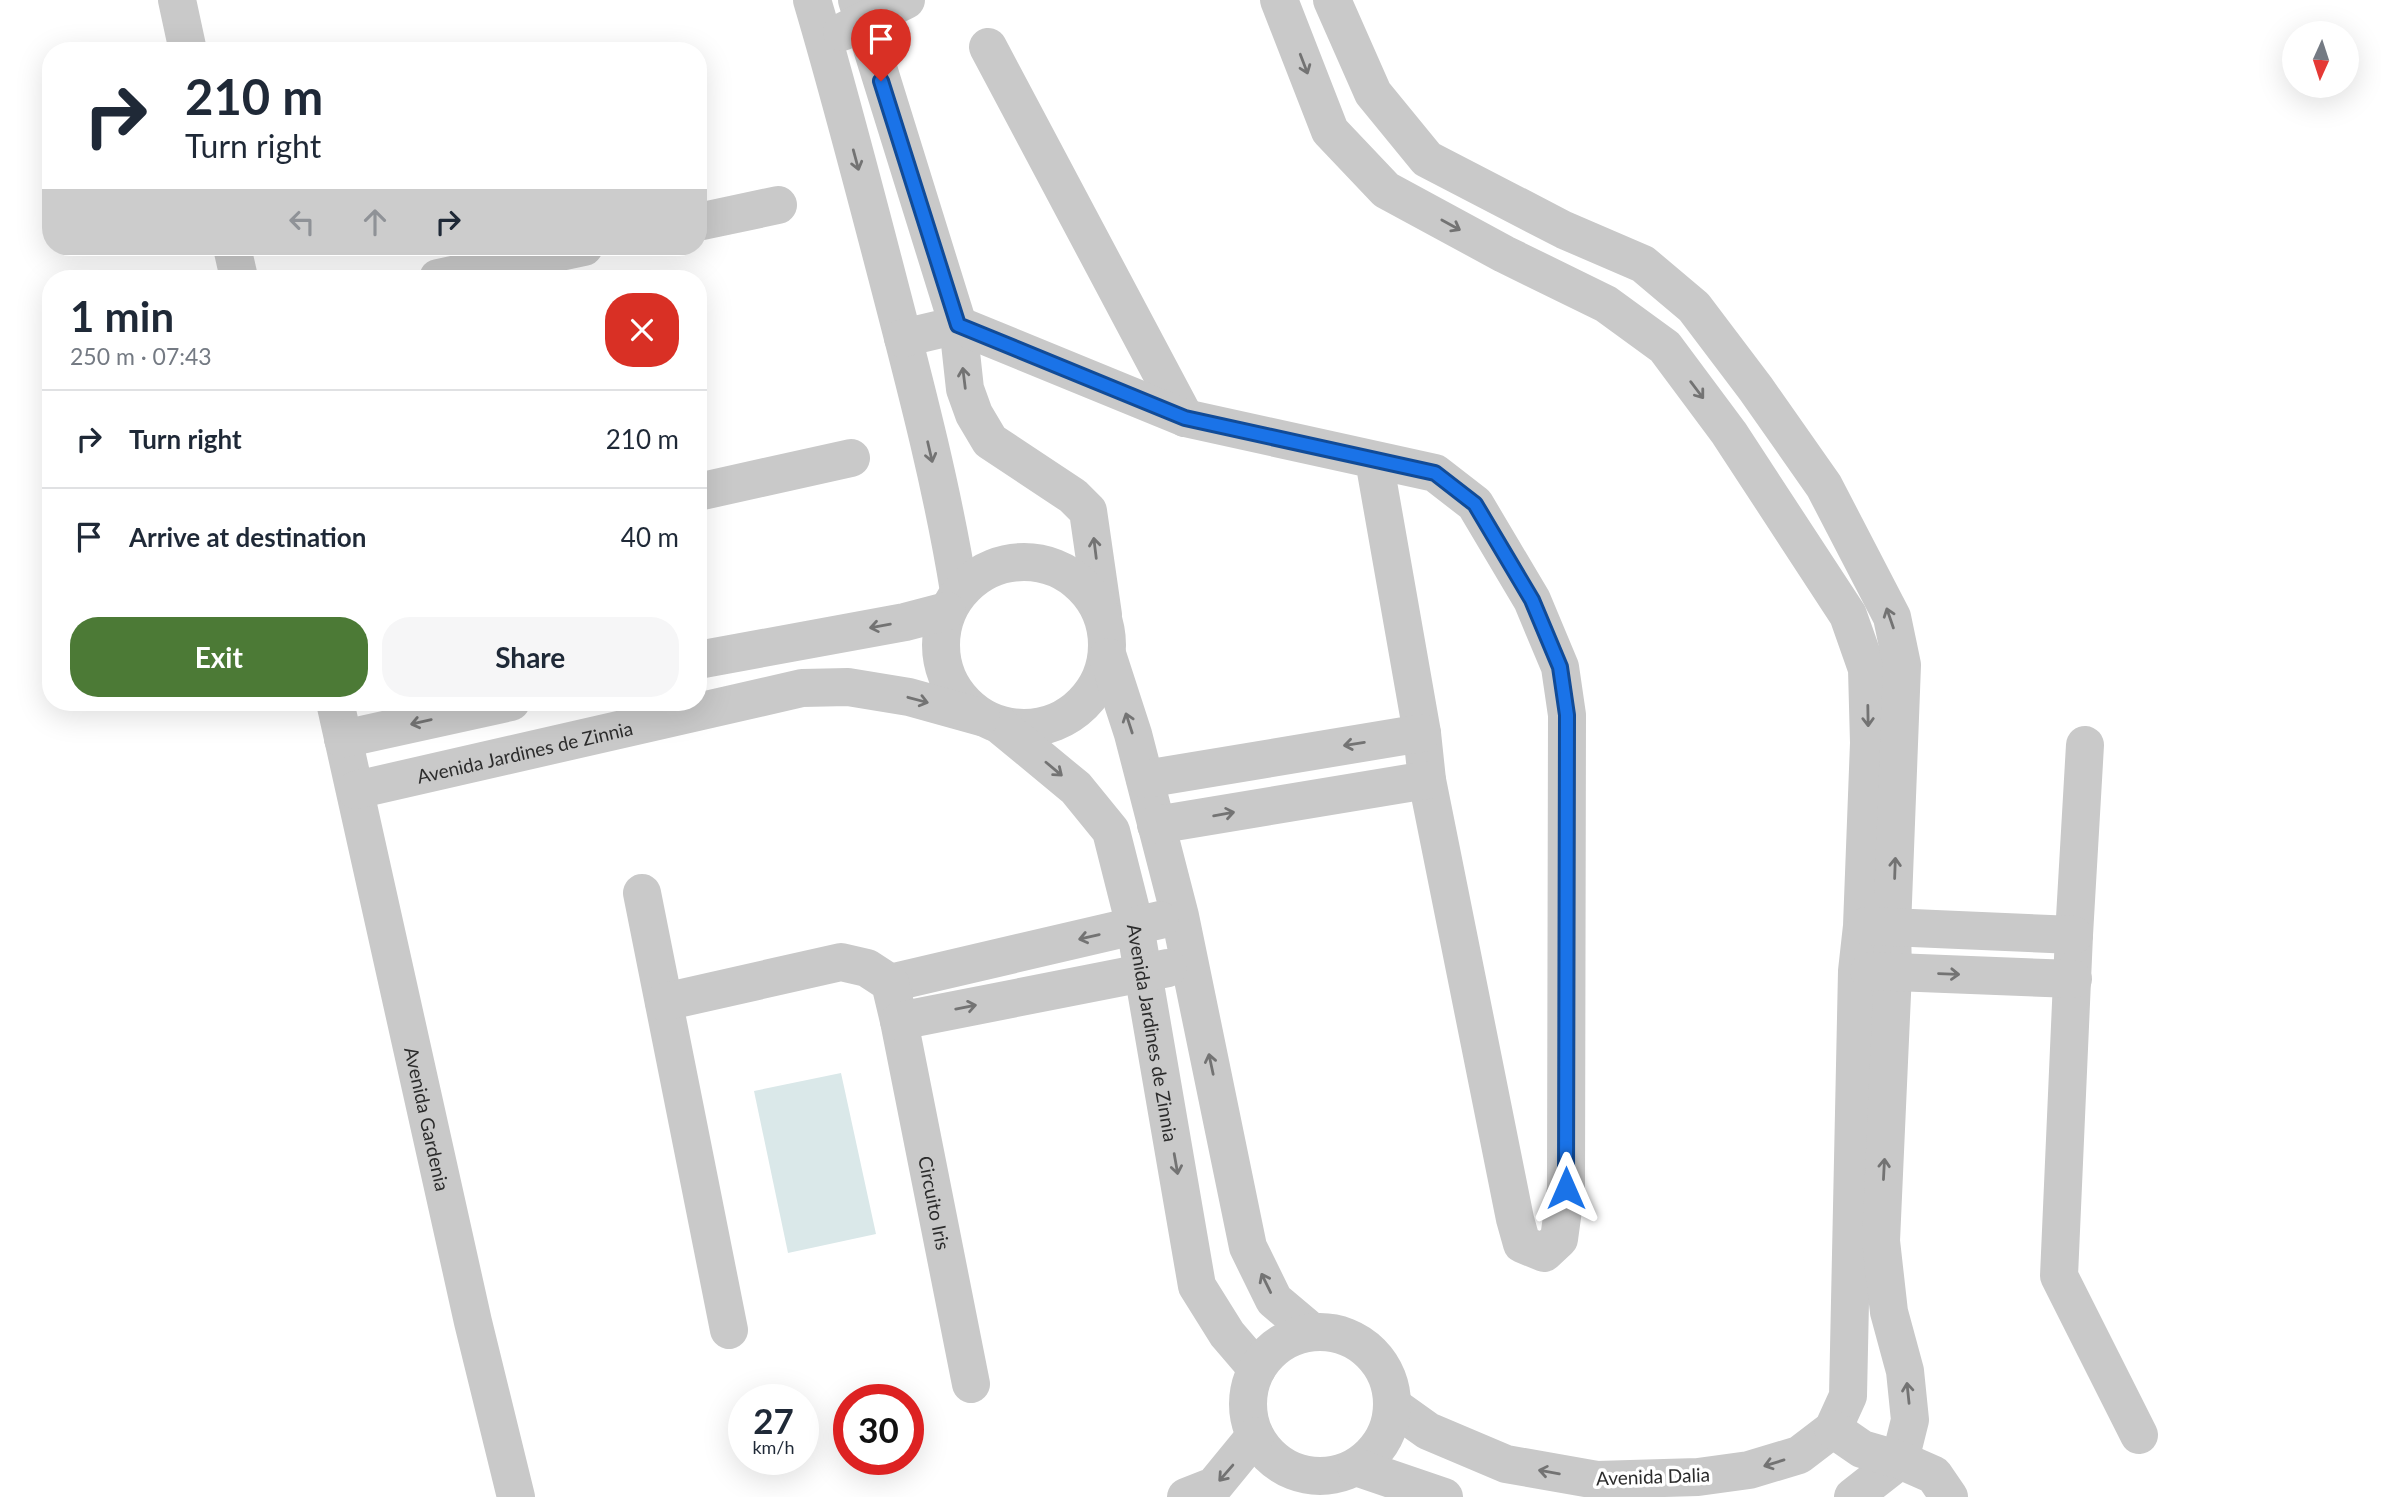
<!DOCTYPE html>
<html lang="en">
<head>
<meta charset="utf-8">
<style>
	:root { --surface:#fff; --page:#f6f6f7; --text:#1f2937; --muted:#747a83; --line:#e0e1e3; --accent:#4c7a36 }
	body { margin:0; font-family:Lato,sans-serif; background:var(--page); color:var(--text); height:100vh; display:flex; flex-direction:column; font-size:26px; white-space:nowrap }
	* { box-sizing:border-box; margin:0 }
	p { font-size:23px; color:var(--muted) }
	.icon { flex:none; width:38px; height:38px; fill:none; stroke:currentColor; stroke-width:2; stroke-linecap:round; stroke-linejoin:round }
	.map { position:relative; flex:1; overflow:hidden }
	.details { position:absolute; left:42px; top:270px; width:665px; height:441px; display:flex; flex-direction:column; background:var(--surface); border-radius:28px; box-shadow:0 7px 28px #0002 }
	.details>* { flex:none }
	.guide { position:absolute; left:42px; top:42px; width:665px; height:214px; border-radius:28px; box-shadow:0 7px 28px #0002; background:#fff; color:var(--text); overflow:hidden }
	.needle { width:46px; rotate:183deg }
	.tools { position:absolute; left:2282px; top:21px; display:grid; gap:14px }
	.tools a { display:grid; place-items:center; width:77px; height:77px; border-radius:50%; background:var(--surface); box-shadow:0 7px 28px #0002; font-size:35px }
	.speed { position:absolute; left:728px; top:1384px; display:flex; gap:14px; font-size:35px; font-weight:700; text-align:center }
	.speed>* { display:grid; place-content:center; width:91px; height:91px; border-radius:50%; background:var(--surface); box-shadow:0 7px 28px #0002; line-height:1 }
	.speed small { font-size:18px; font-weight:400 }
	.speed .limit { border:10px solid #d22; background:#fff; color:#111 }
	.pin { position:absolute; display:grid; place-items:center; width:60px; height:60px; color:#fff; margin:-72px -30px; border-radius:50% 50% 50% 0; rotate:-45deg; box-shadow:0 0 7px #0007 }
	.pin .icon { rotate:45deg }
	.me { position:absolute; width:77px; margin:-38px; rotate:0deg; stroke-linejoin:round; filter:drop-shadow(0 0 5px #0008) }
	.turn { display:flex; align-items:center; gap:24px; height:147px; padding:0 28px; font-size:32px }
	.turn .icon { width:91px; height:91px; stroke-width:2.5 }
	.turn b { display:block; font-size:49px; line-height:60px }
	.lanes { display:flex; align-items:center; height:66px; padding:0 28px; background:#0003; justify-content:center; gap:35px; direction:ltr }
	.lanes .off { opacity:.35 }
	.round { display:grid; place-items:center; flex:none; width:74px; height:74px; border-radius:28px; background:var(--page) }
	.summary { display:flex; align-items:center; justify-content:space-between; height:119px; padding:0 28px }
	h1 { font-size:42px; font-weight:700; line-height:52px }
	.action { display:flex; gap:14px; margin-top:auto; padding:14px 28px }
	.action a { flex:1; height:80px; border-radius:28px; background:var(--accent); color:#fff; font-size:28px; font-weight:700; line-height:80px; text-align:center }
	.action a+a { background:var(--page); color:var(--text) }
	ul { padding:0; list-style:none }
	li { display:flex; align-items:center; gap:21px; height:98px; padding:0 28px; border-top:2px solid var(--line) }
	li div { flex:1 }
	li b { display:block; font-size:26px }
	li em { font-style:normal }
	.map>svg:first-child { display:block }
</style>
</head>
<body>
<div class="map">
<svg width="2381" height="1497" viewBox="0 0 2381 1497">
	<rect width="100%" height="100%" fill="#fff"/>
	<!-- green -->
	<polygon fill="#dae8e9" points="841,1073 876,1234 788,1253 754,1091"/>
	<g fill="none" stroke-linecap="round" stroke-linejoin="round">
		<!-- minor -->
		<g stroke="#c9c9c9" stroke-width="38">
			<polyline points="177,0 188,51"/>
			<path d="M812 0C839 91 863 184 887 276 914 380 942 485 959 591"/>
			<polyline points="857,0 958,325 965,389 974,414 990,441 1073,496 1088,511 1103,615"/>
			<polyline points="1279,0 1330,131 1386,190 1504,254 1606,304 1665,347 1729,433 1848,615 1867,669 1869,743 1862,926 1857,971 1848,1396 1833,1429 1799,1455 1749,1470 1698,1477 1597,1480 1506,1464 1428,1431 1393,1406"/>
			<polyline points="1332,0 1373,93 1427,159 1564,230 1643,264 1694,307 1756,389 1824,486 1892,617 1902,665 1892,928 1893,972 1881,1241 1889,1312 1905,1371 1910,1420 1900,1460 1853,1497"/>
			<polyline points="842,32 906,0"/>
			<polyline points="988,47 1185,418"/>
			<polyline points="698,222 778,205"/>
			<polyline points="232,247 239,278"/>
			<polyline points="438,278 584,247"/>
			<polyline points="903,338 958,325 1185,418 1435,473 1475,504 1532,600 1560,667 1567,715 1566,1188 1559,1239 1544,1253 1522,1244 1515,1219 1427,780 1422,733 1374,460"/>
			<polyline points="698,492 851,458"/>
			<circle cx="1024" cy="645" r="83"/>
			<polyline points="1108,657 1133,734 1180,916 1248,1247 1274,1300 1312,1332"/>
			<polyline points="698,660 905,622 947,611"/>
			<path id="s1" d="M335 702 473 1322 516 1497"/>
			<path id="s2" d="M1001 726 1076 788 1111 831 1135 926 1197 1286 1227 1334 1257 1369"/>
			<polyline points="343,739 511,702"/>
			<polyline points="2085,745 2074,935 2059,1276 2139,1435"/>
			<polyline points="1145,779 1422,733"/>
			<path id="s3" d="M356 790 802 688 848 687 909 697 981 717"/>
			<polyline points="1156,825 1427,780"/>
			<polyline points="642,893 729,1330"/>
			<polyline points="1866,926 2074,935"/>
			<polyline points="1869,971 2073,979"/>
			<polyline points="890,983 1160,920"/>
			<path id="s4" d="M664 1002 841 962 867 968 890 983 899 1021 971 1384"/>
			<polyline points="899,1021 1168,968"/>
			<circle cx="1320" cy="1404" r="72"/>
			<polyline points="1833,1429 1862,1449 1900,1460 1934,1475 1949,1497"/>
			<polyline points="1356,1467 1444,1497"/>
			<polyline points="1186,1497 1214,1486 1255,1436"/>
		</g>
	</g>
	<!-- one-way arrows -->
	<defs><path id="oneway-shaft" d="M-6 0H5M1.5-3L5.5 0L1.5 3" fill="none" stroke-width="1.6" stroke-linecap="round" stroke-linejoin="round" transform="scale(1.75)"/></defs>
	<g stroke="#737373">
		<use href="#oneway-shaft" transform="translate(1304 64) rotate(69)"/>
		<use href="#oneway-shaft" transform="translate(856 160) rotate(75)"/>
		<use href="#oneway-shaft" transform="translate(1451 225) rotate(29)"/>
		<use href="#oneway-shaft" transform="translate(964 378) rotate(-97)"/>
		<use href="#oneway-shaft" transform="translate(1697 390) rotate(53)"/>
		<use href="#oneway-shaft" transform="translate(930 452) rotate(77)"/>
		<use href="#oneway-shaft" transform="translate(1095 548) rotate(-97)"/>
		<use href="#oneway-shaft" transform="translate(1890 618) rotate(-109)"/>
		<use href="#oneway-shaft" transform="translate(880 626) rotate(170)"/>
		<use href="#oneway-shaft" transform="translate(918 700) rotate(15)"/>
		<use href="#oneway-shaft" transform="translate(1868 716) rotate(89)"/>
		<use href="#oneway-shaft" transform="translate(421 722) rotate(167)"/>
		<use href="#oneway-shaft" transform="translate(1129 723) rotate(-108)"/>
		<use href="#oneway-shaft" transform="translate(1354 744) rotate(171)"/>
		<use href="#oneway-shaft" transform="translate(1054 769) rotate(40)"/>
		<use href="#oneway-shaft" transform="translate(1224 814) rotate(-10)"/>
		<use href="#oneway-shaft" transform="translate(1895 868) rotate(-88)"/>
		<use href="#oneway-shaft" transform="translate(1089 937) rotate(167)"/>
		<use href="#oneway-shaft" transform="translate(1949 974) rotate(2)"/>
		<use href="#oneway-shaft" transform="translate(966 1007) rotate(-11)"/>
		<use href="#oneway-shaft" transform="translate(1211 1064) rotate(-102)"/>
		<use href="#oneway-shaft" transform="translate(1176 1164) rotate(80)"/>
		<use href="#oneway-shaft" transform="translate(1884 1169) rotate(-87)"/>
		<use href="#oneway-shaft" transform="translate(1266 1283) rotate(-116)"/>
		<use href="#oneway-shaft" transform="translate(1908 1393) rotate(-96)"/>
		<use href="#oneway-shaft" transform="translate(1774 1463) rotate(163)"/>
		<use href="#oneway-shaft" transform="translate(1549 1472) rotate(-170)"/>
		<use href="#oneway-shaft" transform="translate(1226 1473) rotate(131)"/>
	</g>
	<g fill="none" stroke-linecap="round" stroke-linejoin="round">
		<!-- route casing -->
		<g stroke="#114b97" stroke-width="18">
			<polyline id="route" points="881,81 958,325 1185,418 1435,473 1475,504 1532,600 1560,667 1567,715 1566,1188"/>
		</g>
		<!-- route -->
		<use href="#route" stroke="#1a73e8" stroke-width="12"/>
	</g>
	<g text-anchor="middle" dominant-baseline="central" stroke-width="7" stroke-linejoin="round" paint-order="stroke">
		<!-- street labels -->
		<g font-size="19" fill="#2c2c2c" stroke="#fff">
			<text stroke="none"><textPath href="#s3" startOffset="173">Avenida Jardines de Zinnia</textPath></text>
			<text stroke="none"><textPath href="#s2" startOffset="359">Avenida Jardines de Zinnia</textPath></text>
			<text stroke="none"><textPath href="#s1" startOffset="427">Avenida Gardenia</textPath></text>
			<text stroke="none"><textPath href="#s4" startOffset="460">Circuito Iris</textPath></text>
			<text transform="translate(1653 1476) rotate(-2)">Avenida Dalia</text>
		</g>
	</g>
</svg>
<div class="tools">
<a><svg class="needle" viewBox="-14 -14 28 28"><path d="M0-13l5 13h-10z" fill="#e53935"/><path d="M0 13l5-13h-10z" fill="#747a83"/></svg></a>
</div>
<div class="speed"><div>27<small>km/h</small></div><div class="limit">30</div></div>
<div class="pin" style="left:881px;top:81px;background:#d93025"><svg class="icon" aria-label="arrive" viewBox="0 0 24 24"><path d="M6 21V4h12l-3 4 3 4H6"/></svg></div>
<svg class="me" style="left:1566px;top:1188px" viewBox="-20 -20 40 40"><path d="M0-17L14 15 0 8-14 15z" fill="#1a73e8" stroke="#fff" stroke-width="4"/></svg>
<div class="guide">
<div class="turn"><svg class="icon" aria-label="right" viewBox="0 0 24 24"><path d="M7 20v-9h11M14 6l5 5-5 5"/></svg><div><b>210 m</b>Turn right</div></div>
<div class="lanes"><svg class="icon off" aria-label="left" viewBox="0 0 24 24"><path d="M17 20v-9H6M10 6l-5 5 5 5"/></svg><svg class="icon off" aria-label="ahead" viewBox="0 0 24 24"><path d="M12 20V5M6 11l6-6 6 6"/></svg><svg class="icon" aria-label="right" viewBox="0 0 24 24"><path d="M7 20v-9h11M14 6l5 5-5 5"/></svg></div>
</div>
<section class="details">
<div class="summary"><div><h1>1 min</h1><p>250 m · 07:43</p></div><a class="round" style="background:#d93025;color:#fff"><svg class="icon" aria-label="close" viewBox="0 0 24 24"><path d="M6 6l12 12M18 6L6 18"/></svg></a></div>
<ul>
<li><svg class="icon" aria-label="right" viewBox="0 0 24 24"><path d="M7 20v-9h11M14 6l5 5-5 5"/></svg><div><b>Turn right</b></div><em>210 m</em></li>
<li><svg class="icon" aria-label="arrive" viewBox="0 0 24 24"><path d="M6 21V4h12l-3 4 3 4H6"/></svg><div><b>Arrive at destination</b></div><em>40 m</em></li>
</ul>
<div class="action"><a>Exit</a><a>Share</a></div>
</section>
</div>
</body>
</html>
